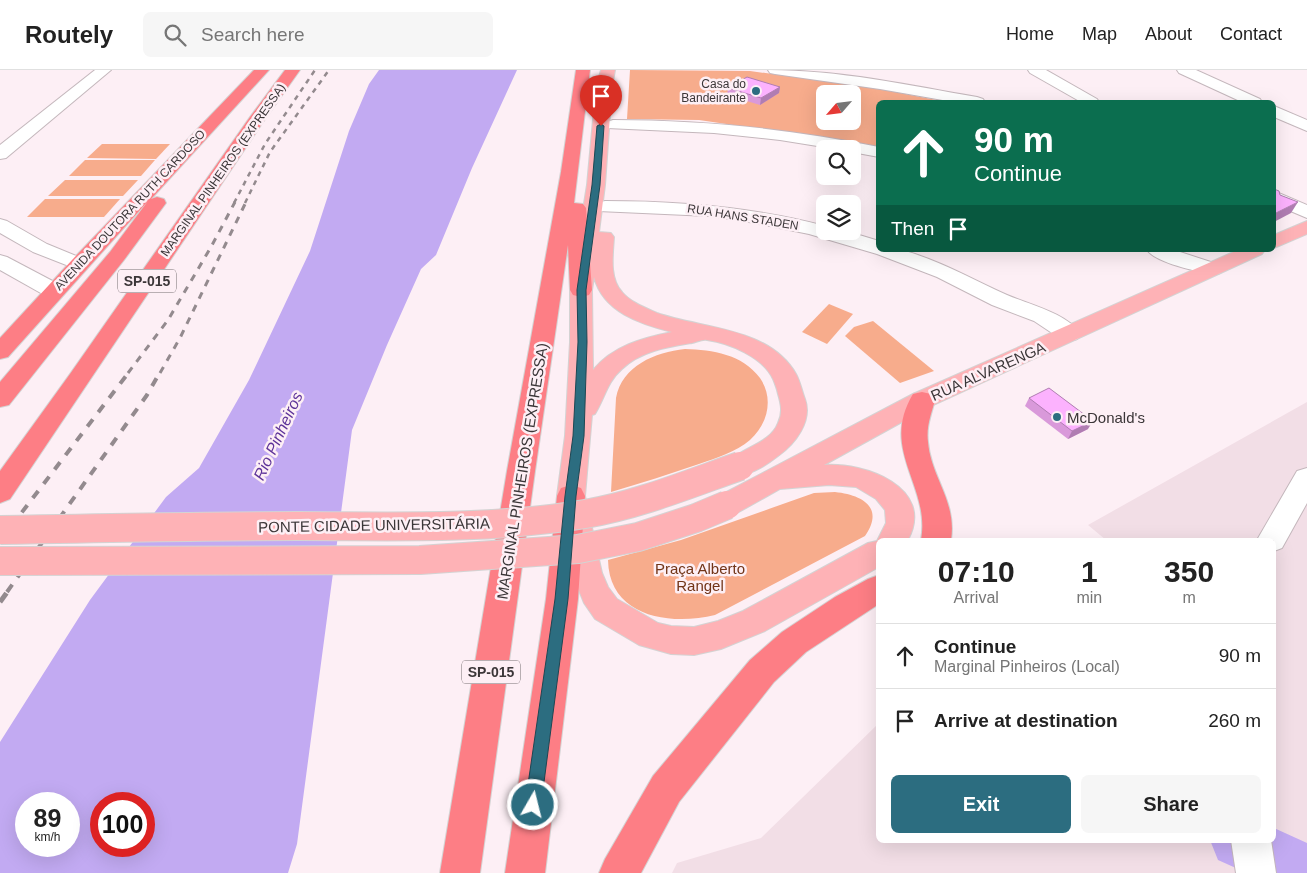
<!DOCTYPE html>
<html lang="en">
<head>
<meta charset="utf-8">
<style>
	:root { --surface:#fff; --page:#f6f6f6; --text:#222; --muted:#767676; --line:#e0e0e0; --accent:#2c6d80 }
	body { margin:0; font-family:Helvetica,sans-serif; background:var(--page); color:var(--text); height:100vh; display:flex; flex-direction:column; font-size:19px; white-space:nowrap }
	* { box-sizing:border-box; margin:0 }
	p { font-size:16px; color:var(--muted) }
	.icon { flex:none; width:28px; height:28px; fill:none; stroke:currentColor; stroke-width:2; stroke-linecap:round; stroke-linejoin:round }
	.map { position:relative; flex:1; overflow:hidden }
	.drawer { position:absolute; left:876px; top:468px; width:400px; height:305px; display:flex; flex-direction:column; background:var(--surface); border-radius:8px; box-shadow:0 5px 20px #0002 }
	.drawer>* { flex:none }
	.hud { position:absolute; left:876px; top:30px; width:400px; height:152px; border-radius:8px; box-shadow:0 5px 20px #0002; background:#0b6e4f; color:#fff; overflow:hidden }
	.needle { width:32px; rotate:242deg }
	.controls { position:absolute; left:816px; top:15px; display:grid; gap:10px }
	.controls a { display:grid; place-items:center; width:45px; height:45px; border-radius:8px; background:var(--surface); box-shadow:0 5px 20px #0002; font-size:25px }
	.speed { position:absolute; left:15px; top:722px; display:flex; gap:10px; font-size:25px; font-weight:700; text-align:center }
	.speed>* { display:grid; place-content:center; width:65px; height:65px; border-radius:50%; background:var(--surface); box-shadow:0 5px 20px #0002; line-height:1 }
	.speed small { font-size:12px; font-weight:400 }
	.speed .limit { border:8px solid #d22; background:#fff; color:#111 }
	.pin { position:absolute; display:grid; place-items:center; width:42px; height:42px; color:#fff; margin:-51px -21px; border-radius:50% 50% 50% 0; rotate:-45deg; box-shadow:0 0 5px #0007 }
	.pin .icon { rotate:45deg }
	.me { position:absolute; width:55px; margin:-28px; rotate:8deg; stroke-linejoin:round; filter:drop-shadow(0 0 4px #0008) }
	.turn { display:flex; align-items:center; gap:18px; height:105px; padding:0 15px; font-size:22px }
	.turn .icon { width:65px; height:65px; stroke-width:2.5 }
	.turn b { display:block; font-size:35px; line-height:42px }
	.then { display:flex; align-items:center; height:48px; padding:0 15px; background:#0003; gap:10px; font-size:19px }
	.eta { display:flex; justify-content:space-evenly; align-items:center; height:85px; text-align:center }
	.eta b { font-size:30px; font-weight:600; line-height:35px }
	.cta { display:flex; gap:10px; margin-top:auto; padding:10px 15px }
	.cta a { flex:1; height:58px; border-radius:8px; background:var(--accent); color:#fff; font-size:20px; font-weight:600; line-height:58px; text-align:center }
	.cta a+a { background:var(--page); color:var(--text) }
	ul { padding:0; list-style:none }
	li { display:flex; align-items:center; gap:15px; height:65px; padding:0 15px; border-top:1px solid var(--line) }
	li div { flex:1 }
	li b { display:block; font-size:19px }
	li em { font-style:normal }
	header { display:flex; align-items:center; gap:30px; box-sizing:border-box; height:70px; padding:0 25px; background:var(--surface); border-bottom:1px solid var(--line) }
	header strong { font-size:24px }
	nav { display:flex; gap:28px; margin-inline-start:auto; font-size:18px }
	.search { width:350px; height:45px; background:var(--page); display:flex; align-items:center; gap:12px; box-sizing:border-box; padding:0 18px; border-radius:8px; color:var(--muted); font-size:19px }
	.map>svg:first-child { display:block }
</style>
</head>
<body>
<header>
<strong>Routely</strong>
<div class="search"><svg class="icon" aria-label="search" viewBox="0 0 24 24"><circle cx="10" cy="10" r="6"/><path d="M15 15l6 6"/></svg>Search here</div>
<nav><a>Home</a><a>Map</a><a>About</a><a>Contact</a></nav>
</header>
<div class="map">
<svg width="1307" height="803" viewBox="0 0 1307 803">
	<rect width="100%" height="100%" fill="#fdeff5"/>
	<!-- built -->
	<polygon fill="#f2dee6" points="1307,332 1307,803 672,803 677,793 761,768 879,653 879,770 1274,770 1274,470 1106,470 1088,455"/>
	<!-- green -->
	<g fill="#f7ac8c" fill-rule="evenodd">
		<path d="M630 0 750 1 869 17 947 32H879V79L803 65 699 50 627 49ZM825 24H852V51H825Z"/>
		<polygon points="102,74 170,74 156,89 87,88"/>
		<polygon points="85,90 155,90 141,106 69,106"/>
		<polygon points="65,110 138,110 123,126 48,126"/>
		<polygon points="45,129 120,129 104,147 27,147"/>
		<polygon points="829,234 853,244 827,274 802,262"/>
		<polygon points="873,251 934,301 900,313 845,266 854,257"/>
		<path d="M685 279C713 280 742 284 760 308 774 328 768 354 750 370 736 382 716 388 699 394 670 404 641 413 611 422L616 328C622 296 655 282 685 279Z"/>
		<path d="M835 422C862 425 885 437 865 466L715 545C670 556 609 547 608 490L681 470 814 423Z"/>
	</g>
	<!-- water -->
	<path fill="#c2aaf2" fill-rule="evenodd" d="M379 0H517L472 98 436 185 421 199 387 275 352 360 297 774 288 803H0V672L90 530 166 427 199 398 249 310 310 181 349 61 369 14ZM26 734H69V776H26ZM101 734H144V776H101Z"/>
	<g fill="none" stroke-linecap="round" stroke-linejoin="round">
		<!-- river -->
		<polygon fill="#c2aaf2" fill-rule="evenodd" points="1274,758 1307,773 1307,803 1247,803 1218,790 1210,770 1274,770"/>
		<!-- minor casing -->
		<g stroke="#c4b7bc" stroke-width="2">
			<g id="minor">
				<polygon points="95,0 111,0 6,88 0,89 0,75"/>
				<path d="M768 0C839 0 907 15 977 27L983 29 985 32H954L880 19 775 4 770 3Z"/>
				<polygon points="1028,0 1046,0 1097,29 1099,32 1081,32 1030,3"/>
				<polygon points="1177,0 1196,0 1260,29 1262,32 1242,32 1179,3"/>
				<polygon points="1274,36 1307,50 1307,61 1274,47"/>
				<path d="M613 50C703 50 791 59 879 77V87L852 82V79H836L780 70 714 63 607 58 605 55 607 52Z"/>
				<polygon points="1274,121 1307,135 1307,148 1274,134"/>
				<path d="M605 131C679 131 753 137 825 156V161H846L879 171V180C887 180 897 178 905 181 941 191 973 210 1007 225 1030 235 1066 243 1081 264L1077 269 1069 271 1061 269 1034 251 992 235 937 207 877 184 809 164 744 151 709 146 598 141 595 137 598 133Z"/>
				<polygon points="0,149 7,151 47,174 86,190 89,194 86,198 79,200 33,182 0,163"/>
				<path d="M1147 180H1174L1220 195 1224 199 1220 203 1213 205C1197 201 1156 193 1147 180Z"/>
				<polygon points="0,185 7,187 62,216 65,221 62,226 54,228 46,226 0,200"/>
				<polygon points="1307,398 1307,433 1282,478 1274,481 1274,470 1257,470 1297,401"/>
				<polygon points="1231,770 1271,770 1276,803 1236,803"/>
			</g>
		</g>
		<!-- major casing -->
		<g stroke="#d4d3d3" stroke-width="2">
			<g id="major">
				<path d="M601 0H615L612 17 605 115 599 162 611 163 614 167C613 184 609 208 622 222 630 232 646 238 657 243 703 259 769 257 796 304 800 311 802 321 805 329 813 351 795 374 778 386 764 397 747 408 730 403L726 396C737 377 769 376 778 353 783 343 781 334 778 324 777 319 775 314 773 309 763 287 729 273 707 270 702 269 697 272 692 273 668 277 641 281 622 299 607 312 605 328 595 344L592 345 585 426 602 503 608 517 617 529 658 553 671 556 694 557 718 551 743 541 868 473 877 471 886 453 885 440 876 429 856 417 829 415 780 419 737 443 727 446 717 443 713 435 717 427 913 324 1238 180H1265L1262 184 931 336 824 395C864 392 936 417 908 470H879V497L765 561 721 579 694 585 671 584 639 575 595 549 584 533 572 503 557 426 565 366 570 272V220L587 115 596 17ZM594 207C603 242 640 254 672 262 642 268 613 276 593 300L592 220Z"/>
				<polygon points="1307,151 1307,164 1274,178 1274,165"/>
			</g>
		</g>
		<!-- highway casing -->
		<g stroke="#d4d3d3" stroke-width="2">
			<g id="highway">
				<polygon points="254,0 269,0 151,129 157,127 164,129 166,133 124,190 9,335 0,337 0,312 110,182 148,131 8,287 0,289 0,268 72,190"/>
				<polygon points="285,0 300,0 263,52 10,429 0,433 0,401 70,304 250,47"/>
				<polygon points="576,0 590,0 574,133 583,134 586,138 592,220 589,225 581,227 573,225 570,220 568,175 535,401 480,803 440,803 507,401 561,102"/>
				<path d="M922 322 931 324 935 330C931 345 926 357 928 372 931 408 957 431 951 470H921C931 416 879 380 913 324Z"/>
				<polygon points="571,415 581,418 585,426 578,529 545,803 505,803 546,529 557,426 561,418"/>
				<polygon points="879,505 879,534 806,582 774,612 679,732 641,803 599,803 605,789 653,706 750,590 782,562 835,527 868,509"/>
			</g>
		</g>
		<!-- minor -->
		<use href="#minor" fill="#fff" fill-rule="evenodd"/>
		<!-- major -->
		<use href="#major" fill="#feb2b6" fill-rule="evenodd"/>
		<!-- highway -->
		<use href="#highway" fill="#fd7e85" fill-rule="evenodd"/>
		<!-- rail-far3 -->
		<g stroke="#938a8e" stroke-width="2.5" stroke-dasharray="5 5" stroke-linecap="butt">
			<polyline points="234,133 265,74 315,0"/>
			<polyline points="245,133 270,82 329,0"/>
		</g>
		<!-- rail-far2 -->
		<g stroke="#938a8e" stroke-width="3" stroke-dasharray="7 7" stroke-linecap="butt">
			<polyline points="128,303 168,250 211,177 235,132"/>
			<polyline points="160,303 180,268 246,132"/>
		</g>
		<!-- rail-far1 -->
		<g stroke="#938a8e" stroke-width="4" stroke-dasharray="9 9" stroke-linecap="butt">
			<polyline points="0,471 129,302"/>
			<polyline points="7,522 147,325 160,302"/>
		</g>
		<!-- rail -->
		<polyline stroke="#938a8e" stroke-width="5" stroke-dasharray="11 11" stroke-linecap="butt" points="0,532 8,521"/>
		<!-- major-bridge casing -->
		<g stroke="#d4d3d3" stroke-width="30" stroke-linecap="butt">
			<g id="major-bridge">
				<path d="M0 460C99 458 199 456 298 456 394 456 490 460 585 444 638 435 689 414 740 396"/>
				<polyline points="0,491 420,490 578,479 638,467 696,448 727,435"/>
			</g>
		</g>
		<!-- major-bridge -->
		<use href="#major-bridge" stroke="#feb2b6" stroke-width="28"/>
	</g>
	<!-- wall -->
	<g fill="#d999da">
		<polygon points="780,17 779,23 760,35 727,25 728,18"/>
		<polygon points="1029,328 1088,359 1068,369 1025,336"/>
	</g>
	<!-- shaded-wall -->
	<g fill="#b07db2">
		<polygon points="780,17 779,23 760,35 761,28"/>
		<polygon points="1298,132 1291,143 1274,152 1274,144"/>
		<polygon points="1093,351 1088,359 1068,369 1072,361"/>
	</g>
	<!-- building -->
	<g fill="#fcb2fe" stroke="#b07db2">
		<polygon points="747,7 780,17 761,28 728,18"/>
		<polygon points="1274,119 1279,121 1280,125 1298,132 1274,144"/>
		<polygon points="1049,318 1093,351 1072,361 1029,328"/>
	</g>
	<!-- route -->
	<polygon fill="#2c6d80" stroke="#1d4753" points="601,54 604,56 600,115 586,220 587,272 584,366 576,426 568,529 541,735 538,741 533,743 527,741 525,735 555,529 565,426 573,366 578,272 577,220 592,115 597,56"/>
	<!-- markers -->
	<g fill="#2c6d80" stroke="#fdeff5" stroke-width="2">
		<circle cx="756" cy="21" r="5"/>
		<circle cx="1057" cy="347" r="5"/>
	</g>
	<g text-anchor="middle" dominant-baseline="central" stroke-width="5" stroke-linejoin="round" paint-order="stroke">
		<!-- far-poi labels -->
		<g font-size="12" fill="#3b3638" stroke="#fdeff5" text-anchor="end">
			<text x="746" y="14">Casa do<tspan x="746" dy="14">Bandeirante</tspan></text>
		</g>
		<!-- far-street labels -->
		<g font-size="12" fill="#3b3638" stroke="#fdeff5">
			<text transform="translate(223 100) rotate(-55)">MARGINAL PINHEIROS (EXPRESSA)</text>
			<text transform="translate(130 140) rotate(-47)">AVENIDA DOUTORA RUTH CARDOSO</text>
			<text transform="translate(743 147) rotate(9)">RUA HANS STADEN</text>
		</g>
		<!-- shield labels -->
		<g fill="#fdeff5" stroke="#756e71" stroke-width="1">
			<rect x="118" y="199.5" width="58" height="23" rx="4"/>
			<rect x="462" y="590.5" width="58" height="23" rx="4"/>
		</g>
		<g font-size="14" font-weight="bold" fill="#3b3638">
			<text x="147" y="211">SP-015</text>
			<text x="491" y="602">SP-015</text>
		</g>
		<!-- street labels -->
		<g font-size="15" fill="#3b3638" stroke="#fdeff5">
			<text transform="translate(988 301) rotate(-24)">RUA ALVARENGA</text>
			<text transform="translate(522 401) rotate(-81)">MARGINAL PINHEIROS (EXPRESSA)</text>
			<text transform="translate(374 455) rotate(-1)">PONTE CIDADE UNIVERSITÁRIA</text>
		</g>
		<!-- poi labels -->
		<g font-size="15" fill="#3b3638" stroke="#fdeff5" text-anchor="start">
			<text x="1067" y="347">McDonald's</text>
		</g>
		<!-- park labels -->
		<g font-size="15" fill="#723518" stroke="#fdeff5">
			<text x="700" y="498">Praça Alberto<tspan x="700" dy="17">Rangel</tspan></text>
		</g>
		<!-- water labels -->
		<g font-size="16" font-style="italic" fill="#5e3399" stroke="#fdeff5">
			<text transform="translate(278 366) rotate(-65)">Rio Pinheiros</text>
		</g>
	</g>
</svg>
<div class="controls">
<a><svg class="needle" viewBox="-14 -14 28 28"><path d="M0-13l5 13h-10z" fill="#e53935"/><path d="M0 13l5-13h-10z" fill="#767676"/></svg></a>
<a><svg class="icon" aria-label="search" viewBox="0 0 24 24"><circle cx="10" cy="10" r="6"/><path d="M15 15l6 6"/></svg></a>
<a><svg class="icon" aria-label="layers" viewBox="0 0 24 24"><path d="M12 4l9 5-9 5-9-5zM3 14l9 5 9-5"/></svg></a>
</div>
<div class="speed"><div>89<small>km/h</small></div><div class="limit">100</div></div>
<div class="pin" style="left:601px;top:56px;background:#d93025"><svg class="icon" aria-label="arrive" viewBox="0 0 24 24"><path d="M6 21V4h12l-3 4 3 4H6"/></svg></div>
<svg class="me" style="left:533px;top:735px" viewBox="-20 -20 40 40"><circle r="17" fill="#2c6d80" stroke="#fff" stroke-width="3"/><path d="M0-11L8 9 0 5-8 9z" fill="#fff"/></svg>
<div class="hud">
<div class="turn"><svg class="icon" aria-label="ahead" viewBox="0 0 24 24"><path d="M12 20V5M6 11l6-6 6 6"/></svg><div><b>90 m</b>Continue</div></div>
<div class="then">Then<svg class="icon" aria-label="arrive" viewBox="0 0 24 24"><path d="M6 21V4h12l-3 4 3 4H6"/></svg></div>
</div>
<section class="drawer">
<div class="eta">
<div><b>07:10</b><p>Arrival</p></div>
<div><b>1</b><p>min</p></div>
<div><b>350</b><p>m</p></div>
</div>
<ul>
<li><svg class="icon" aria-label="ahead" viewBox="0 0 24 24"><path d="M12 20V5M6 11l6-6 6 6"/></svg><div><b>Continue</b><p>Marginal Pinheiros (Local)</p></div><em>90 m</em></li>
<li><svg class="icon" aria-label="arrive" viewBox="0 0 24 24"><path d="M6 21V4h12l-3 4 3 4H6"/></svg><div><b>Arrive at destination</b></div><em>260 m</em></li>
</ul>
<div class="cta"><a>Exit</a><a>Share</a></div>
</section>
</div>
</body>
</html>
